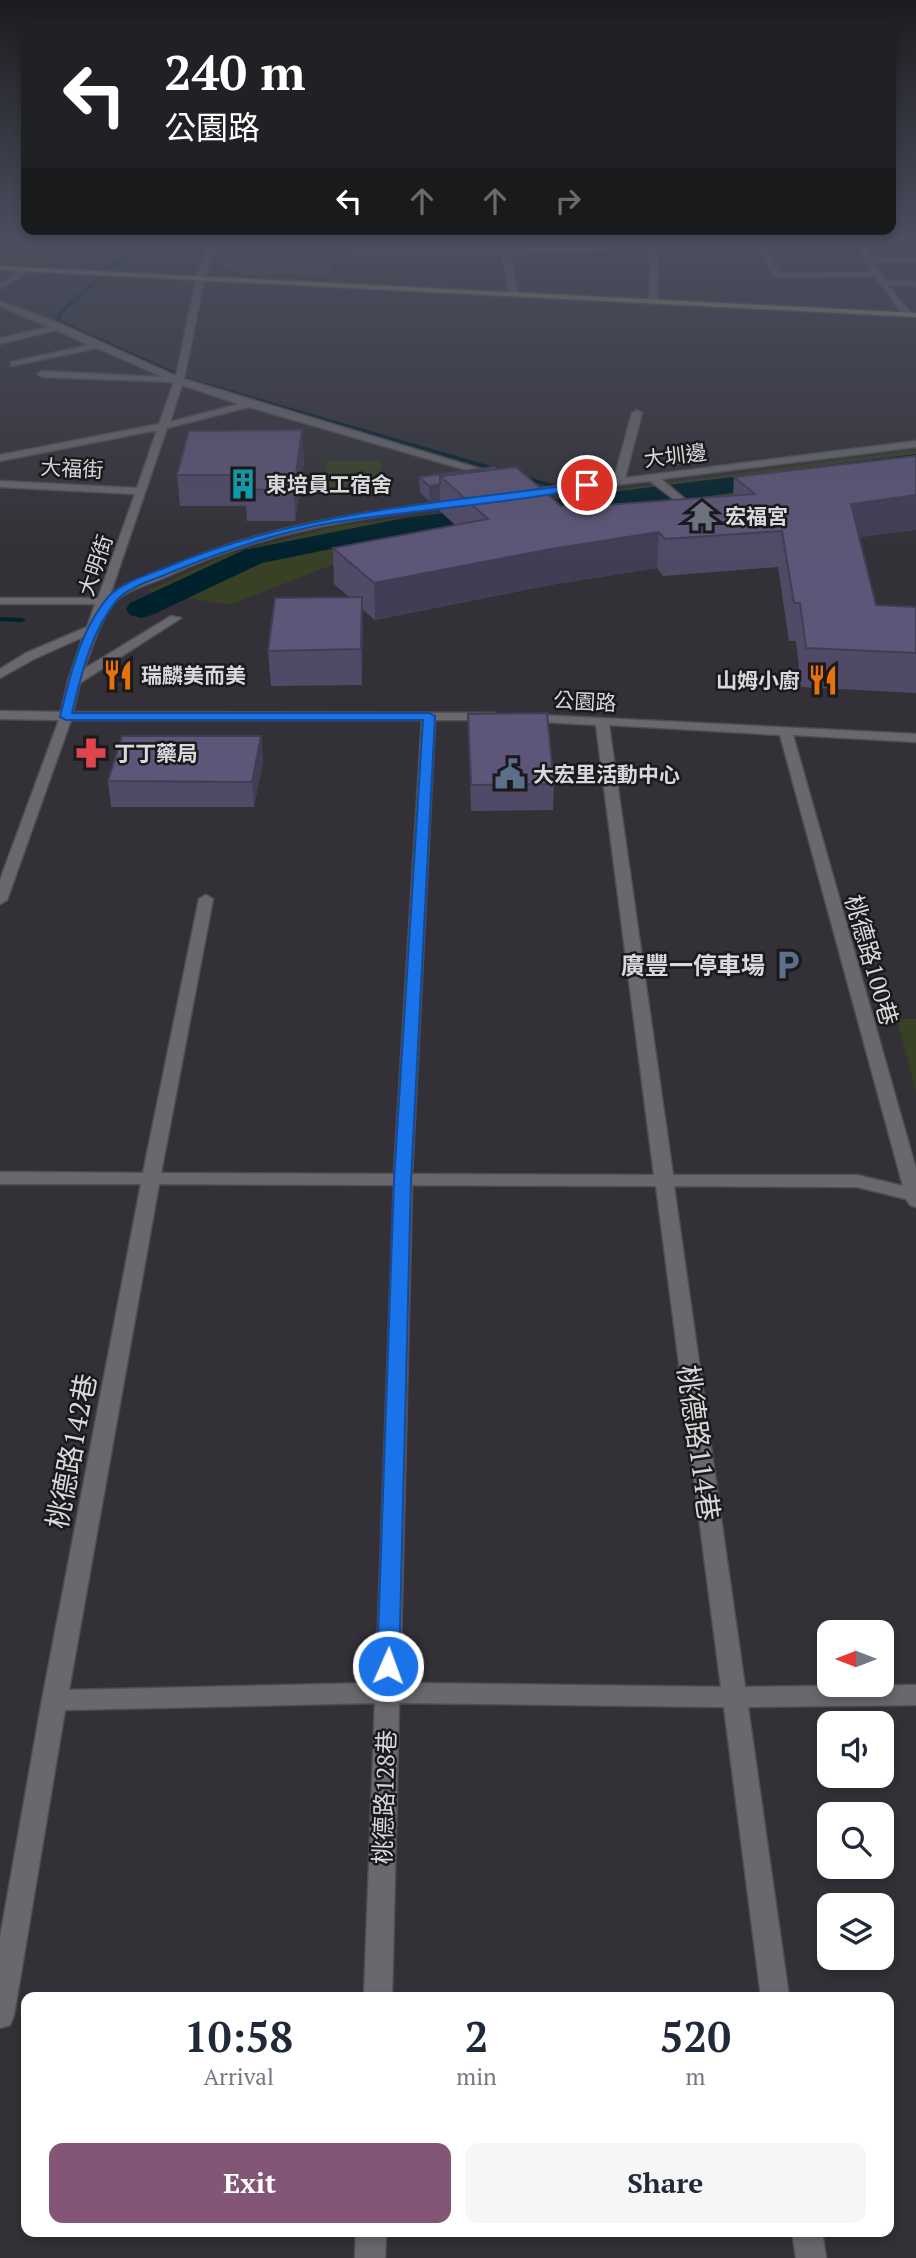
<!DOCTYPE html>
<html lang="en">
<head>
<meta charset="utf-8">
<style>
	:root { --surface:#fff; --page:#f6f6f7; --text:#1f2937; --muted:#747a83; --accent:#835675 }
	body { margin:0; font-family:"PT Serif","Noto Sans TC",serif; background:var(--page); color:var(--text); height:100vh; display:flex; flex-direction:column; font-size:26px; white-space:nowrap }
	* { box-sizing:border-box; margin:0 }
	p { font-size:23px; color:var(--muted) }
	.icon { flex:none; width:38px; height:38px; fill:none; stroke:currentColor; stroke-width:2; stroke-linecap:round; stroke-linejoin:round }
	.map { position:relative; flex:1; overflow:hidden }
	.panel { position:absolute; left:21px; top:1992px; width:873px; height:245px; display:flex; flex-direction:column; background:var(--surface); border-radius:14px; box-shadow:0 4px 10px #0003 }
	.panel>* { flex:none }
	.guide { position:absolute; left:21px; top:21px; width:875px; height:214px; border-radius:14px; box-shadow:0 4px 10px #0003; background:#202124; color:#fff; overflow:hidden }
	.needle { width:46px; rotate:270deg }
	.buttons { position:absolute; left:817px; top:1620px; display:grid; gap:14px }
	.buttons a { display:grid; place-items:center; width:77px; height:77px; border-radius:14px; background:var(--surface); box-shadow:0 4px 10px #0003; font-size:35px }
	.pin { position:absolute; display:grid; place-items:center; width:60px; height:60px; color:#fff; margin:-30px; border:4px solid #fff; border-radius:50%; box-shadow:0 2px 7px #0007 }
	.me { position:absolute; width:77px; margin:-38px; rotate:2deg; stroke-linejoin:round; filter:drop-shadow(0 0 5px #0008) }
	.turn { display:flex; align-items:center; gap:24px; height:147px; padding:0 28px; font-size:32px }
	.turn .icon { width:91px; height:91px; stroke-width:2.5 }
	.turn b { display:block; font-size:49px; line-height:60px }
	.lanes { display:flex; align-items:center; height:66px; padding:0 28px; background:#0003; justify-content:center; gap:35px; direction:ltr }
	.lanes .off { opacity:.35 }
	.eta { display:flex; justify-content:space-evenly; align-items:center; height:119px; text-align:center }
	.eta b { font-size:42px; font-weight:700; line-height:49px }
	.action { display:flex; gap:14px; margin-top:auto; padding:14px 28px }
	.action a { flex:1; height:80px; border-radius:14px; background:var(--accent); color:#fff; font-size:28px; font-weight:700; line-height:80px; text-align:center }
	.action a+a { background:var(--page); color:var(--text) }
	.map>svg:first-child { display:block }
</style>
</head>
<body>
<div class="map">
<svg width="916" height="2258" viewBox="0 0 916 2258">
	<rect width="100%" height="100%" fill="#333137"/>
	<!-- green -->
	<g fill="#384125">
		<polygon points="916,450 916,482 365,552 230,605 147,591 225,555 333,527"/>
		<polygon points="327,461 382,461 380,495 323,495"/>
		<polygon points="897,1019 916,1019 916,1092"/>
	</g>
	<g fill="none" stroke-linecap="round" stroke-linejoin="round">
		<!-- stream -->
		<g fill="#00222c" fill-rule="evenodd">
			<polygon points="140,239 145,239 113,270 109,270 109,268"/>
			<polygon points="98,277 103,278 63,313 60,320 189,378 577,491 570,493 185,380 55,322 59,311"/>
			<polygon points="596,495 610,499 611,501 607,503 593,499 592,497"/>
			<polygon points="0,617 22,618 26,620 22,622 0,621"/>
		</g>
		<!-- canal -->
		<polygon fill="#00222c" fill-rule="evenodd" points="916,454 916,470 404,534 262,563 152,615 141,618 130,615 126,609 130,603 244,550 404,518"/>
		<!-- minor casing -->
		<g stroke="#504e53" stroke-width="3">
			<g id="minor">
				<polygon points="41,239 38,241 0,244 0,240"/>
				<path d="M211 239H219L204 279 184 379 503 476 494 478 249 407 167 428 110 595C124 584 146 578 163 570 259 526 357 513 461 499L466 502 461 505C355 519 266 530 168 576 153 583 131 588 119 598 102 613 92 648 84 669L171 616 181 618 80 683 73 712 495 713 496 716 490 720H435L412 1174 654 1175 596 725 525 721 519 717 520 714 916 734V742L793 735 916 1169V1207L910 1205 906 1199 857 1187 674 1186 745 1687 916 1685V1705L748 1707 789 1997H761L724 1707 399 1703 392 1997H364L375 1703 65 1710 14 2015 10 2025 0 2028V1938L42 1700 141 1184H0V1172L143 1173 199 899 206 895 213 899 161 1173 394 1174 422 720H71L7 900 0 904V880L59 720 0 719V711L61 712 68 681 83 637 34 659 0 678V669L26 653 87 627 95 604H0V598H98L135 494 0 487V481L137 488 157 430 0 461V455L159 424 174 382 42 377 38 374 42 371 163 377 97 348 11 366V362L89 345 56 330 0 344V338L49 327 0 306V301L63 325 176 376 196 279ZM182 385 239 404 170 422ZM609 725 780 735 903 1186 857 1175H673ZM159 1184 394 1185 376 1683 69 1690ZM412 1185 656 1186 721 1687 400 1683Z"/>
				<polygon points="643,239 650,239 658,262 657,301 653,303 649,301 650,262"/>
				<polygon points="753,239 760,239 779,273 872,272 853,239 860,239 871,257 916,258 916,262 873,261 885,280 916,282 916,286 888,285 911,314 904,316 875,276 774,277"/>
				<polygon points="503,241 508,249 605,248 609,250 605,252 509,253 518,294 514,296 510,294 501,253 355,254 351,252 355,250 501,249 499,243"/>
				<polygon points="25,267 32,269 0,289 0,284"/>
				<polygon points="637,410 642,413 625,478 916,441 916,447 661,479 687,501 687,505 683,506 650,481 516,496 515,494 520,491 614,479 632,413"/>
				<polygon points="356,2231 386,2231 385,2258 355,2258"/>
				<polygon points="792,2231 822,2231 826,2258 796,2258"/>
			</g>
		</g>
		<!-- major casing -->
		<g stroke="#504e53" stroke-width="3">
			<polygon id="major" points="0,266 916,313 916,317 0,270"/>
		</g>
		<!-- minor -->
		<use href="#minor" fill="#6a686e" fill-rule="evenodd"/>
		<!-- major -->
		<use href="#major" fill="#aa9a67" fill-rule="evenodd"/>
	</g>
	<!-- wall -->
	<g fill="#514a67">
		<polygon points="336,239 330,273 245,275 223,266 221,245"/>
		<polygon points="916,456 916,530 860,537 876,605 916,607 916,693 801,687 796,641 789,641 778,567 663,576 657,568 550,585 375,620 362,609 362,685 271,686 268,651 349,597 334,584 333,548 455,525 440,511 440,499 429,501 420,492 419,477 497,469 561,506 591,506 733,496 734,477"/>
		<polygon points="304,461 295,521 247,521 246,506 180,506 177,475"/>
		<polygon points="468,714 554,784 553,810 471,811"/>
		<polygon points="261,736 263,761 254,807 111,807 108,781"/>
	</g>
	<!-- shaded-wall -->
	<g fill="#423c54">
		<polygon points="332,239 336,239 330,273 329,252"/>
		<polygon points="302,430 304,461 295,521 294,489"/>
		<polygon points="440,484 440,499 429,501 429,486"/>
		<polygon points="916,495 916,530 847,539 851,504"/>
		<polygon points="659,532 657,568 550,585 375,620 374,583 551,549"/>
		<polygon points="362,597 363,631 362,685 361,649"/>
		<polygon points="261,736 263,761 254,807 252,782"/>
	</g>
	<!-- building -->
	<g fill="#5e5678" stroke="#423c54" stroke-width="2">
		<polygon points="223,239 332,239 329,252 243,254 221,245"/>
		<polygon points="302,430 294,489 245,490 248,475 177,475 189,431"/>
		<polygon points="916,456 916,495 851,504 876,605 916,607 916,653 806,648 800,603 794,603 782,531 665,539 659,532 551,549 374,583 333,548 488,519 440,476 516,467 561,506 587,503 591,506 755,494 734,477"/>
		<polygon points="494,467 497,469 440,476 440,484 429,486 419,477"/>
		<polygon points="362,597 361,649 268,651 275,598"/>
		<polygon points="547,713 554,784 471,785 468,714"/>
		<polygon points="122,736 261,736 252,782 108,781"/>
	</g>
	<!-- sky -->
	<linearGradient id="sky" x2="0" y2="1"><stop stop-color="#1c1b1e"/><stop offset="0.43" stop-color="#4a4e5e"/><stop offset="1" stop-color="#4a4e5e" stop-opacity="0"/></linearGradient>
	<rect width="916" height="555" fill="url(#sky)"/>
	<!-- route -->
	<path fill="#1a73e8" stroke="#114b97" stroke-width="2" d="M587 483H591V487C507 504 421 509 337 522 281 531 226 550 174 571 157 579 129 586 117 600 91 631 81 675 72 713H429L435 716 411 1180 399 1666 396 1672 388 1675 381 1672 377 1666 394 1180 423 720H66L60 717C70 676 81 627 110 595 123 582 150 574 167 567 300 511 445 502 587 483Z"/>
	<!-- icons -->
	<defs>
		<g id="building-bare" transform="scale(2.415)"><path d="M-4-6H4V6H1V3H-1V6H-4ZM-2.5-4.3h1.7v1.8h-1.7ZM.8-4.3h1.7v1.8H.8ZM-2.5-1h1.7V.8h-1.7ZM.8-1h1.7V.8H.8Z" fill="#0f9aa8" stroke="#1a191c" stroke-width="2.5" paint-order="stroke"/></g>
		<g id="temple-bare" transform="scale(2.415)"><path d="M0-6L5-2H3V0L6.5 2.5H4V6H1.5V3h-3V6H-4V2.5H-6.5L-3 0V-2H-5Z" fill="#6b7280" stroke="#1a191c" stroke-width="2.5" paint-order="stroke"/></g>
		<g id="restaurant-bare" transform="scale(2.415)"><path d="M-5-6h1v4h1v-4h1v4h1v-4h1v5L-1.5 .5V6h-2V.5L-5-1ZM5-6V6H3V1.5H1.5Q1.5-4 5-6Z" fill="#e8710a" stroke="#1a191c" stroke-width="2.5" paint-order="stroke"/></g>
		<g id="pharmacy-bare" transform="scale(2.415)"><path d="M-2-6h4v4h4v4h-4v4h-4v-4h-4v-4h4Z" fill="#e0444e" stroke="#1a191c" stroke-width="2.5" paint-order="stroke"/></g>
		<g id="civic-bare" transform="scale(2.415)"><path d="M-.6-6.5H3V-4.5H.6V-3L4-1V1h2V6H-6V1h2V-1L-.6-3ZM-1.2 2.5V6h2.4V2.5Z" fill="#5c6f8a" stroke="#1a191c" stroke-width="2.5" paint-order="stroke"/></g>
		<g id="parking-bare" transform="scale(2.415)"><path d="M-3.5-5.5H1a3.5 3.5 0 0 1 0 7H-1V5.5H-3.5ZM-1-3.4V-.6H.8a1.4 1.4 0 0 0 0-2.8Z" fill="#5c6f8a" stroke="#1a191c" stroke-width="2.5" paint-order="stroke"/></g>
	</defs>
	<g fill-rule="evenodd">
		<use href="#building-bare" x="243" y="484"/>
		<use href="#temple-bare" x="702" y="516"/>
		<use href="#restaurant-bare" x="118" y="675"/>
		<use href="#restaurant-bare" x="823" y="680"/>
		<use href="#pharmacy-bare" x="91" y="753"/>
		<use href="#civic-bare" x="510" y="774"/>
		<use href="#parking-bare" x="788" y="965"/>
	</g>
	<g text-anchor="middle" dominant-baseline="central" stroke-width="5" stroke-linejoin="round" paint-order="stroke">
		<!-- far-street labels -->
		<g font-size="21" fill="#d9d8db" stroke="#1a191c">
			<text transform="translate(675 455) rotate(-7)">大圳邊</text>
			<text transform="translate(72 468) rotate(3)">大福街</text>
			<text transform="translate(95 565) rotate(-71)">大明街</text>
			<text transform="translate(585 701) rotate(3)">公園路</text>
		</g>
		<!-- far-poi labels -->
		<g font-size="21" font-weight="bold" fill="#d9d8db" stroke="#1a191c" text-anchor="start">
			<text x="266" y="484">東培員工宿舍</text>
			<text x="725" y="516">宏福宮</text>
			<text x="141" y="675">瑞麟美而美</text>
			<text x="800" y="680" text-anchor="end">山姆小廚</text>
			<text x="114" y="753">丁丁藥局</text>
			<text x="533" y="774">大宏里活動中心</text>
		</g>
		<!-- street labels -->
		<g font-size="24" fill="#d9d8db" stroke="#1a191c">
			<text transform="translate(872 960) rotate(74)">桃德路100巷</text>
			<text transform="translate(384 1797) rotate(-88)">桃德路128巷</text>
		</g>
		<!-- poi labels -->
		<g font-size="24" font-weight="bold" fill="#d9d8db" stroke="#1a191c" text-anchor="end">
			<text x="765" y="965">廣豐一停車場</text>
		</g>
		<!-- near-street labels -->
		<g font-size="28" fill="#d9d8db" stroke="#1a191c">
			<text transform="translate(699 1443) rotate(82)">桃德路114巷</text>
			<text transform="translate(71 1451) rotate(-79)">桃德路142巷</text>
		</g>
	</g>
</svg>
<div class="buttons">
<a><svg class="needle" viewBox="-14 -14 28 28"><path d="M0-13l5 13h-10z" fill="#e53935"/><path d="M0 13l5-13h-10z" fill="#747a83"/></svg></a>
<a><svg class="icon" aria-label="sound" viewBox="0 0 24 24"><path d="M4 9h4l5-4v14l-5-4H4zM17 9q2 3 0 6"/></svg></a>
<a><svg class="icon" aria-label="search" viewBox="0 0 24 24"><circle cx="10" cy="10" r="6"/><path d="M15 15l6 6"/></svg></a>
<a><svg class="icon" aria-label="layers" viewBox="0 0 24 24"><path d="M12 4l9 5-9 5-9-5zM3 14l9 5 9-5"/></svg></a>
</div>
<div class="pin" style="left:587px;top:485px;background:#d93025"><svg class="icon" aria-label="arrive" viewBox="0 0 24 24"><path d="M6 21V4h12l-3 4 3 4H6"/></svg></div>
<svg class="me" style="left:388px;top:1666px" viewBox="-20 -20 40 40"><circle r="17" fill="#1a73e8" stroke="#fff" stroke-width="3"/><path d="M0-11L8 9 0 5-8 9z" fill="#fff"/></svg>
<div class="guide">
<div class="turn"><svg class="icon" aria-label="left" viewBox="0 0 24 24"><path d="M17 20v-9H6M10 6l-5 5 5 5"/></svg><div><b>240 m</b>公園路</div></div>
<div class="lanes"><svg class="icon" aria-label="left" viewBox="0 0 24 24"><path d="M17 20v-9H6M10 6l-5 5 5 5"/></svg><svg class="icon off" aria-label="ahead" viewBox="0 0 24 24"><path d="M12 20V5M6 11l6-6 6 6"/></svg><svg class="icon off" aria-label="ahead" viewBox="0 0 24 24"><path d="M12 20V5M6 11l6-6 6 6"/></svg><svg class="icon off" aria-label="right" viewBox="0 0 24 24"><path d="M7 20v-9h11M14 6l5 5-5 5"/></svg></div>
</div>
<section class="panel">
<div class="eta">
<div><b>10:58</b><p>Arrival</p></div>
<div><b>2</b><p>min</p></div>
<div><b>520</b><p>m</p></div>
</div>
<div class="action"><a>Exit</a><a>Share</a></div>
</section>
</div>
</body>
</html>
